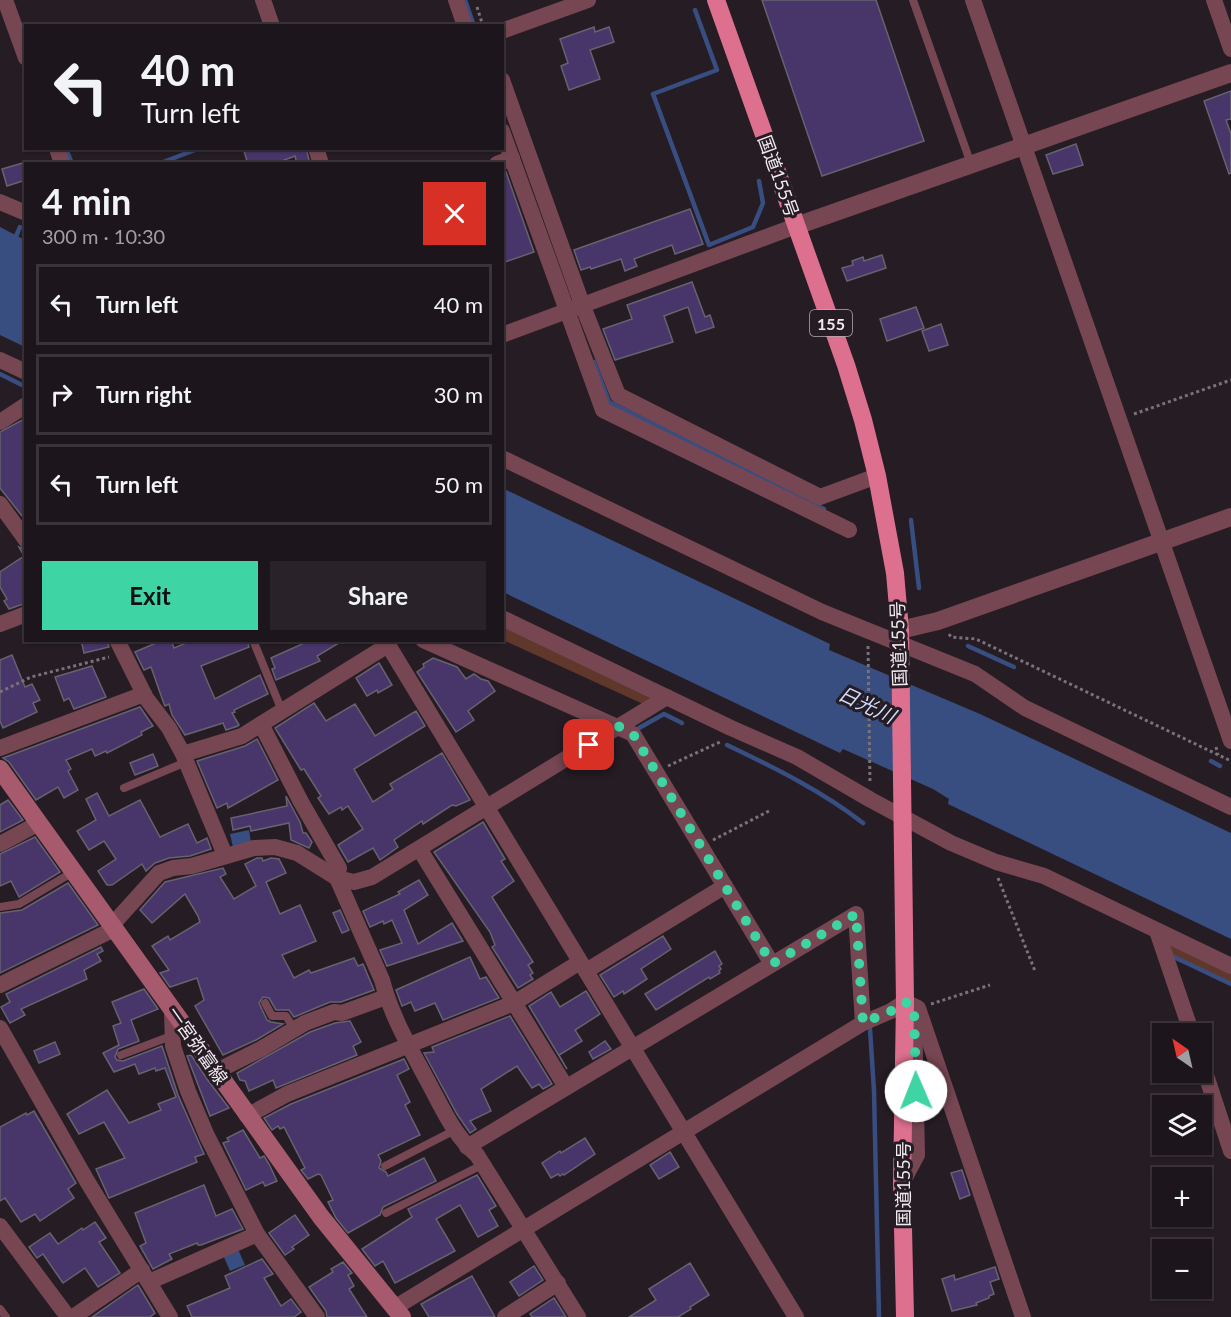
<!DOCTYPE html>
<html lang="en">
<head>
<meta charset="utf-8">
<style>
	:root { --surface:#1c151b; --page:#292228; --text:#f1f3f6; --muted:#a09fa3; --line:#3a343a; --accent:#3ed4a3 }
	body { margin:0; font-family:Lato,"Noto Sans JP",sans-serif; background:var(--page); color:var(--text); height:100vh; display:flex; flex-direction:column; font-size:22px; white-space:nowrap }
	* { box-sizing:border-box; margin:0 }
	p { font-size:20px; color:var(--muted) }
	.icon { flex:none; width:33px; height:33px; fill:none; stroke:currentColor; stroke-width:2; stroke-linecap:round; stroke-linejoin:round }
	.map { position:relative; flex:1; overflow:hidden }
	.side { position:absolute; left:24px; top:162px; width:480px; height:480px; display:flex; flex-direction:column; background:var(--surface); border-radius:0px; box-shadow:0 2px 4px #0004,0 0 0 2px var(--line) }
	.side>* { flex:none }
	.top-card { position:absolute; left:24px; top:24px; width:480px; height:126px; border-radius:0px; box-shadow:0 2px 4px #0004,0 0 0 2px var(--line); background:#1c151b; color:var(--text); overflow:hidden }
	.needle { width:39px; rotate:326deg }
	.controls { position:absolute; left:1152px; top:1023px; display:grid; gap:12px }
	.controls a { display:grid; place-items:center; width:60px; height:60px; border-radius:0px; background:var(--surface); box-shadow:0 2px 4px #0004,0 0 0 2px var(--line); font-size:30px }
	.pin { position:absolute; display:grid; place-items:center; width:51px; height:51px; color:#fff; margin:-26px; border-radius:12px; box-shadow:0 3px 9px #0006 }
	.me { position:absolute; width:66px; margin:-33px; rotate:359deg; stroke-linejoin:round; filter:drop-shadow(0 0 4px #0008) }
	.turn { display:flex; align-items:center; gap:21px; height:126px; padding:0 18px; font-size:27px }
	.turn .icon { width:78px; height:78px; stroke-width:2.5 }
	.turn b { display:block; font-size:42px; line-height:51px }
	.round { display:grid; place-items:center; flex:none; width:63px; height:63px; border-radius:0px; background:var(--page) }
	.summary { display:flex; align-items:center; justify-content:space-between; height:102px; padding:0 18px }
	h1 { font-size:36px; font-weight:700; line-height:45px }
	.button { display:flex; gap:12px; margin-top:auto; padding:12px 18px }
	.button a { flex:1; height:69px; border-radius:0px; background:var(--accent); color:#111; font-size:24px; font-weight:700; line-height:69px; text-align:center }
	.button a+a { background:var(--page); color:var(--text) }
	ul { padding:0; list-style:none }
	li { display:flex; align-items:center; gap:18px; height:81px; margin:0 12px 9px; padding:0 6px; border:3px solid var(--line); border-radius:0px }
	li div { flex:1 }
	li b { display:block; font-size:22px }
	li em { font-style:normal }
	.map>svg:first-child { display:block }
</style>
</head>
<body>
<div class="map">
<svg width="1231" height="1317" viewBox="0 0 1231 1317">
	<rect width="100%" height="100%" fill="#261c24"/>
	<!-- green -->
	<g fill="#60372b">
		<polygon points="502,622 651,697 643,704 503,640"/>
		<polygon points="1167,941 1231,971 1231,983 1169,953"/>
	</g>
	<!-- water -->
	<g fill="#384e81">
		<polygon points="0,227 25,240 25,347 0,335"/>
		<polygon points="502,488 830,644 829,650 980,714 1231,833 1231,939 948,804 949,799 933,789 843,749 840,753 503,592"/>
		<polygon points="249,830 251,843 233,847 230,834"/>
		<polygon points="238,1249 245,1265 230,1271 223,1255"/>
	</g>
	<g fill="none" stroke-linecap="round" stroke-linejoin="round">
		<!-- stream -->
		<g stroke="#384e81" stroke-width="4.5">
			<polyline points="465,0 474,26"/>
			<polyline points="695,10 717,70 653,94 709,245 753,227 763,203 759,181"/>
			<polyline points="66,148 72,164"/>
			<polyline points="158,164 200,148"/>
			<polyline points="14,241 20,227"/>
			<polyline points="594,362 609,402 824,509"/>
			<polyline points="0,374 26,387"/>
			<polyline points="911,520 919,588"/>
			<polyline points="968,646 1014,667"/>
			<polyline points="639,728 664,714 682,723"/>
			<path d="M727 745C773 767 822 791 863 823"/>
			<polyline points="1211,761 1220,766"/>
			<polyline points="1174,957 1231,984"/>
			<polyline points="870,1029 874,1091 879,1317"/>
		</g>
	</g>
	<!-- building -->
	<g fill="#48356a" stroke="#66626f" stroke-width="1.5">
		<polygon points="762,0 876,0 924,141 822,176"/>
		<polygon points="594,27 595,32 609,27 614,42 590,50 600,79 569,90 561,66 568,63 560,39"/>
		<polygon points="1231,91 1231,119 1226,120 1231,134 1231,173 1229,174 1204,101"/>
		<polygon points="1076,144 1083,165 1053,174 1046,155"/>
		<polygon points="243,148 306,148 310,164 297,164 295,156 274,164 248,164"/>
		<polygon points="26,162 26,180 7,186 2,169"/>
		<polygon points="506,172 534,252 502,263 502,173"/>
		<polygon points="690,209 703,244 675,254 672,245 634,259 637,266 625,271 621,259 591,269 590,267 581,270 574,250"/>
		<polygon points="882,255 886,268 847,281 842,268 853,265 852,261 863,257 864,261"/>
		<polygon points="692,282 705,317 710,315 714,327 696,333 688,307 664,316 673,342 615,360 603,329 632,319 627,305"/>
		<polygon points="916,307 924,328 887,341 880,319"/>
		<polygon points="941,324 948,345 929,351 922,331"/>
		<polygon points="26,418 26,521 0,488 0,432"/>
		<polygon points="19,547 26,550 26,603 9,609 4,601 7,599 0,587 0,572 24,556"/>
		<polygon points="81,640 107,640 109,647 84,653"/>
		<polygon points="163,640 171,640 174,648 193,640 247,640 249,647 201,666 208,683 215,699 260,675 268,694 234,710 235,712 232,713 239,725 238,726 226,730 223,723 185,735 172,715 169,704 165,706 164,704 151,667 144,670 135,652"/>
		<polygon points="311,640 344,640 317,656 320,661 276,680 272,669 275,668 271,658"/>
		<polygon points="12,655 25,687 32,684 40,700 33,703 37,712 3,728 0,721 0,660"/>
		<polygon points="433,658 457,667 466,679 474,674 481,679 488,681 495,691 468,711 474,720 456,732 417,672 424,667 423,664"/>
		<polygon points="379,663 392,685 378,693 377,690 367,696 356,678"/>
		<polygon points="92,666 106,697 74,709 69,698 64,701 55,677"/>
		<polygon points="314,703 326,721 355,704 375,736 416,711 425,726 354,769 373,802 393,789 390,784 442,753 470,800 456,806 452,805 423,824 422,821 394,840 398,847 380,860 373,848 348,862 338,845 363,829 348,806 342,810 341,807 329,814 318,798 321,796 304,769 301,770 275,728"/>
		<polygon points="140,707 153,726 141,732 142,735 107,753 106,751 95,756 92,749 66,760 71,769 68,771 78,790 64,798 58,787 36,800 9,762 3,758"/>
		<polygon points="257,739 278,780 228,808 227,803 217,808 197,761 245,746"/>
		<polygon points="153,754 158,766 135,775 130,763"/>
		<polygon points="97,793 109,816 140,800 160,837 188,824 197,843 207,838 211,849 190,856 169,858 155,863 146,871 142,864 112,885 107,885 98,871 116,859 104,841 89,850 77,831 96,820 86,799"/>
		<polygon points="286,796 300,822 303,833 306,833 312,842 309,848 291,840 289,823 251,831 250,826 233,830 231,818 287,806"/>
		<polygon points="8,800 23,820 0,832 0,805"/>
		<polygon points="483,822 505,859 501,861 514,881 492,897 533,962 528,965 533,973 530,975 533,979 518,988 492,947 495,945 490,932 434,852"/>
		<polygon points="35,837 60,872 19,897 11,881 0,886 0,854"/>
		<polygon points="257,858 262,858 263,861 271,858 279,859 286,873 266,882 280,914 300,905 316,941 282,955 294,978 309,970 311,973 354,958 358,966 363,964 374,990 341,1002 330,1002 294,1017 289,1010 276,1010 269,998 263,997 259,1003 267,1020 271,1022 283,1024 256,1040 223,1055 195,1006 204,1000 197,978 170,987 160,973 169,970 152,946 168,936 170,940 200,922 198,916 185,894 152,923 140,910 165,882 223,868 226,874 220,877 234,899 256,886 245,864"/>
		<polygon points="419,880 428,895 404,910 418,944 452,923 463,941 387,966 380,950 402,943 392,920 384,924 383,921 370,927 363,911 400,894 398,892"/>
		<polygon points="68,883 98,925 0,973 0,913 22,910"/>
		<polygon points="340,910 349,930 342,933 333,913"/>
		<polygon points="663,936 671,949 641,969 647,979 624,994 623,991 614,997 600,975"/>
		<polygon points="101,947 103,951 97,954 101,961 84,970 87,979 21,1009 25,1015 10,1023 1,1007 10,1002 6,994"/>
		<polygon points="715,951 722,964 719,966 721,969 719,971 720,973 710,979 709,977 656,1010 645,994"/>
		<polygon points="470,957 480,979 486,977 499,998 443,1020 435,1003 415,1011 411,1002 402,1006 396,990"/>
		<polygon points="144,989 158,1009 131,1020 139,1041 118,1049 115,1057 117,1060 123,1061 162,1046 178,1095 204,1154 195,1157 197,1162 109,1198 96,1169 125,1158 104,1122 79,1134 67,1114 107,1090 129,1123 161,1110 158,1104 176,1097 165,1068 156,1071 155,1068 139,1074 135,1064 114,1072 103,1053 119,1045 113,1026 121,1023 112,1002"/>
		<polygon points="586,991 600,1014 575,1030 582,1041 559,1055 567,1069 529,1006 551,992 560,1007"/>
		<polygon points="510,1016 552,1084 543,1089 539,1084 532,1088 517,1066 481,1089 491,1111 470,1121 476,1129 470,1133 457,1114 424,1053 434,1052 432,1047"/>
		<polygon points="350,1021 361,1042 353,1046 357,1055 276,1088 273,1080 249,1091 245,1081 240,1080 237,1073 310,1032 335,1023"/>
		<polygon points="605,1041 611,1049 593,1059 589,1052"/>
		<polygon points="55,1042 60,1054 39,1063 34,1051"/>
		<polygon points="191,1055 207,1079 229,1108 210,1116 187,1056"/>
		<polygon points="404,1059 409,1069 397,1075 410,1102 405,1105 420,1135 378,1155 381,1161 379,1168 386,1172 388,1176 424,1158 436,1181 383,1207 380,1215 348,1233 336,1218 328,1202 333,1200 321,1175 318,1174 308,1179 301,1170 305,1168 284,1127 280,1129 278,1126 272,1130 264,1118 291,1104"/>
		<polygon points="34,1111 76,1183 68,1189 74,1198 40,1221 35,1214 21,1222 5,1198 0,1201 0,1127 26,1113 27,1115"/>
		<polygon points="243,1130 260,1158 264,1156 269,1164 277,1181 265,1186 263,1182 246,1190 223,1143 229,1141 227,1138"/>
		<polygon points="585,1138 595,1154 564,1175 563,1174 560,1176 558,1174 551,1178 542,1163 560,1151 561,1153"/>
		<polygon points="670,1152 679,1167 659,1179 650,1165"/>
		<polygon points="962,1170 970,1195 960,1199 951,1173"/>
		<polygon points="477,1175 496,1206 489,1210 498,1226 478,1237 460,1205 436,1219 455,1251 395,1283 383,1261 375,1266 362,1249 412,1217 408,1209"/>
		<polygon points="204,1185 216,1216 232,1209 243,1229 201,1245 198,1245 197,1243 169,1254 172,1259 153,1269 140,1246 146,1243 135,1213"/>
		<polygon points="295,1215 309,1235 292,1247 294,1249 285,1255 269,1233"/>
		<polygon points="95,1222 106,1238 99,1242 120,1273 98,1287 85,1268 63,1283 43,1254 37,1258 29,1247 50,1233 58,1244 82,1228 83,1230"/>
		<polygon points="262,1259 273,1274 264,1278 281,1306 291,1299 301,1312 294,1317 192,1317 187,1306 230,1288 225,1276"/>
		<polygon points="343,1262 352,1273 348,1275 354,1286 349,1289 367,1317 327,1317 326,1311 309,1287 333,1272 331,1269"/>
		<polygon points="690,1263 709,1295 690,1307 691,1309 678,1317 629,1317 656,1300 649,1289"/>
		<polygon points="534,1266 543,1280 519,1296 510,1282"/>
		<polygon points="995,1267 999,1279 990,1282 994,1294 989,1296 989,1298 976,1303 977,1305 952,1311 942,1279 954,1275 955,1280"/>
		<polygon points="472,1276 495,1317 429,1317 421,1304"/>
		<polygon points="138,1285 155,1313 150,1317 92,1317"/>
		<polygon points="554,1298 566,1317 532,1317 530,1314"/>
	</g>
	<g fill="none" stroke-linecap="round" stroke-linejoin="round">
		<!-- path -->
		<g stroke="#7b7279" stroke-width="3" stroke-dasharray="3 3" stroke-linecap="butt">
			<polyline points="477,7 483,26"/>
			<polyline points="1134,414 1231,380"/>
			<polyline points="949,634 951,637 976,639 1231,761"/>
			<polyline points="868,646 870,783"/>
			<polyline points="0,692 31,677 109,657"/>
			<polyline points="1216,747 1218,755"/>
			<polyline points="668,766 722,741"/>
			<polyline points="713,840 769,811"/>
			<polyline points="998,878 1035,971"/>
			<polyline points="931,1004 990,985"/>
		</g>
		<!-- service -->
		<g stroke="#764652" stroke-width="8">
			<polyline points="913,0 971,164"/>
			<polyline points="253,640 282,711"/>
			<polyline points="124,788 186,762"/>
			<polyline points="0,907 19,904 73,872"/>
			<polyline points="265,1003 272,1016 286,1016 294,1029"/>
			<polyline points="121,1055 171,1036"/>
			<polyline points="385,1166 455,1130"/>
			<polyline points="386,1213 482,1165"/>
			<polyline points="0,1309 6,1317"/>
		</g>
		<!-- minor -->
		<g stroke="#764652" stroke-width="16">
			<polyline points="5,0 26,58"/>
			<polyline points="263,0 272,26"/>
			<polyline points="456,0 465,26"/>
			<polyline points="973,0 1231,741"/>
			<polyline points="1214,0 1231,49"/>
			<polyline points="502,31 588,0"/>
			<polyline points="502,80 582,304 618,395 820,497 877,476"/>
			<polyline points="502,131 603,410 849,530"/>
			<polyline points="57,148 62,164"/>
			<polyline points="316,148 321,164"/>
			<polyline points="497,164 512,158"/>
			<polyline points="0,202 26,213"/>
			<polyline points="502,335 796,226"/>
			<polyline points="0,360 26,372"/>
			<polyline points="0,422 26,405"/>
			<polyline points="502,458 822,612 975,674 1025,708 1231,807"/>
			<polyline points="0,504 26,540"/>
			<polyline points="502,618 731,728 797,757 871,800 951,843 996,862 1044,876 1231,966"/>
			<polyline points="0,624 26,614"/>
			<polyline points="117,640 146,698 169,728 183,754 225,855"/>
			<polyline points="385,640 796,1317"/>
			<polyline points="423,640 633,734 772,964"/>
			<path d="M261 724 301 802 339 868 337 878 382 980C391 1015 409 1046 426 1078 441 1105 453 1135 477 1155L578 1317"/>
			<polyline points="0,748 144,694"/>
			<polyline points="183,754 242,736 388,645"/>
			<polyline points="0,844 39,823"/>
			<polyline points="420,850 566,1087"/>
			<polyline points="112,925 159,873 173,868 192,866 254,848 275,847 297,853 337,878 354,882 372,877 667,697"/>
			<polyline points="1157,931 1192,1034"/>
			<polyline points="586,971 725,886"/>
			<polyline points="0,985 114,929"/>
			<polyline points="172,1009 173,1046 188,1091 207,1136 257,1234 317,1317"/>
			<polyline points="0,1028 87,1181 170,1317"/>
			<polyline points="1202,1063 1231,1151"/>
			<polyline points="217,1071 261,1049 305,1023 334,1012 342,1013 386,997"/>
			<polyline points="247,1116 287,1094 514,1003 580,962"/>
			<polyline points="467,1147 856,914 863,1023"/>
			<polyline points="902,1183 917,1155 914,1014"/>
			<polyline points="0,1226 68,1317"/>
			<polyline points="149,1282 257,1234"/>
			<polyline points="394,1308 863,1023 891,1011 905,1002 918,1008 1023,1317"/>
			<polyline points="73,1317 142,1270"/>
			<polyline points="505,1317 558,1283"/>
		</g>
		<!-- tertiary -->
		<g stroke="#764652" stroke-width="18">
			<polyline points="796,226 1231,73"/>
			<polyline points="900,630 938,621 1231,517"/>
		</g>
		<!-- secondary -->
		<polyline stroke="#a75a6e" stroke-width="18" points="0,769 321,1217 402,1317"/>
		<!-- trunk -->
		<polyline stroke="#dd708e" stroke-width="18" points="716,0 846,365 863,420 877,476 895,573 900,630 905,1002 902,1183 905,1317"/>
	</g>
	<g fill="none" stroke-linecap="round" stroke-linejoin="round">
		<!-- route -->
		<polyline stroke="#3ed4a3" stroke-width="10" stroke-dasharray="0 18" points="589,745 618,726 633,734 772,964 856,914 863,1023 891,1011 905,1002 914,1007 916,1091"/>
	</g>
	<g text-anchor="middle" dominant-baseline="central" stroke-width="6" stroke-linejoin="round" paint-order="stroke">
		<!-- shield labels -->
		<rect fill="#261c24" stroke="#b4acb3" stroke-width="1.5" x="810" y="310" width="42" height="26" rx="4.5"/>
		<g font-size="16" font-weight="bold" fill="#f1eaf0">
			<text x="831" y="323">155</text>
		</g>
		<!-- street labels -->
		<g font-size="18" fill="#f1eaf0" stroke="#261c24">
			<text transform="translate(779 176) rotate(70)">国道155号</text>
			<text transform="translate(898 644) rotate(-92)">国道155号</text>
			<text transform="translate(198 1045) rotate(55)">一宮弥富線</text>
			<text transform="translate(903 1184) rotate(-90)">国道155号</text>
		</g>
		<!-- water labels -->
		<g font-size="20" font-style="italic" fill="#cdddfd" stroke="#261c24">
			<text transform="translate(867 704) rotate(25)">日光川</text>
		</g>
	</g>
</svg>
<div class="controls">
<a><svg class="needle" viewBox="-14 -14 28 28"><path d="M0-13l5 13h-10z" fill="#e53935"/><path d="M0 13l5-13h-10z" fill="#a09fa3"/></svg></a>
<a><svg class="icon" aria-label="layers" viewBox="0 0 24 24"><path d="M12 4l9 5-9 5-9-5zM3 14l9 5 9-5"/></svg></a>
<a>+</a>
<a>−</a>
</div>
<div class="pin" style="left:589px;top:745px;background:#d93025"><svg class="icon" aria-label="arrive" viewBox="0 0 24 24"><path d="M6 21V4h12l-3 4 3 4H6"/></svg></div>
<svg class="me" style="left:916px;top:1091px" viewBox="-20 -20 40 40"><circle r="19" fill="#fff"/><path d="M0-13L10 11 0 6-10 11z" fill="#3ed4a3"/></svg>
<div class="top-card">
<div class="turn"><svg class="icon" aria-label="left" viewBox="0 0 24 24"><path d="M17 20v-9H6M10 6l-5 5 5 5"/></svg><div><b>40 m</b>Turn left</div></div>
</div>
<section class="side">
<div class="summary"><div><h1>4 min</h1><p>300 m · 10:30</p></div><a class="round" style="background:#d93025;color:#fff"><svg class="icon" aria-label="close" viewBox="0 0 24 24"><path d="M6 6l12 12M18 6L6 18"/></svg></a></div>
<ul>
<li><svg class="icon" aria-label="left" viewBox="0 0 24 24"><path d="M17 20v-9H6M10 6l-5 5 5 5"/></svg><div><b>Turn left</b></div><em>40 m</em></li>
<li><svg class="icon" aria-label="right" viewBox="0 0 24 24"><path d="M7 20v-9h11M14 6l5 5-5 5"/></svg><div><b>Turn right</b></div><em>30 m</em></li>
<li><svg class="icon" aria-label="left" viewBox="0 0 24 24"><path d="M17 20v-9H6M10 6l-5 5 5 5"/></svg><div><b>Turn left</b></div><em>50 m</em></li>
</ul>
<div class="button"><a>Exit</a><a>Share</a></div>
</section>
</div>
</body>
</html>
